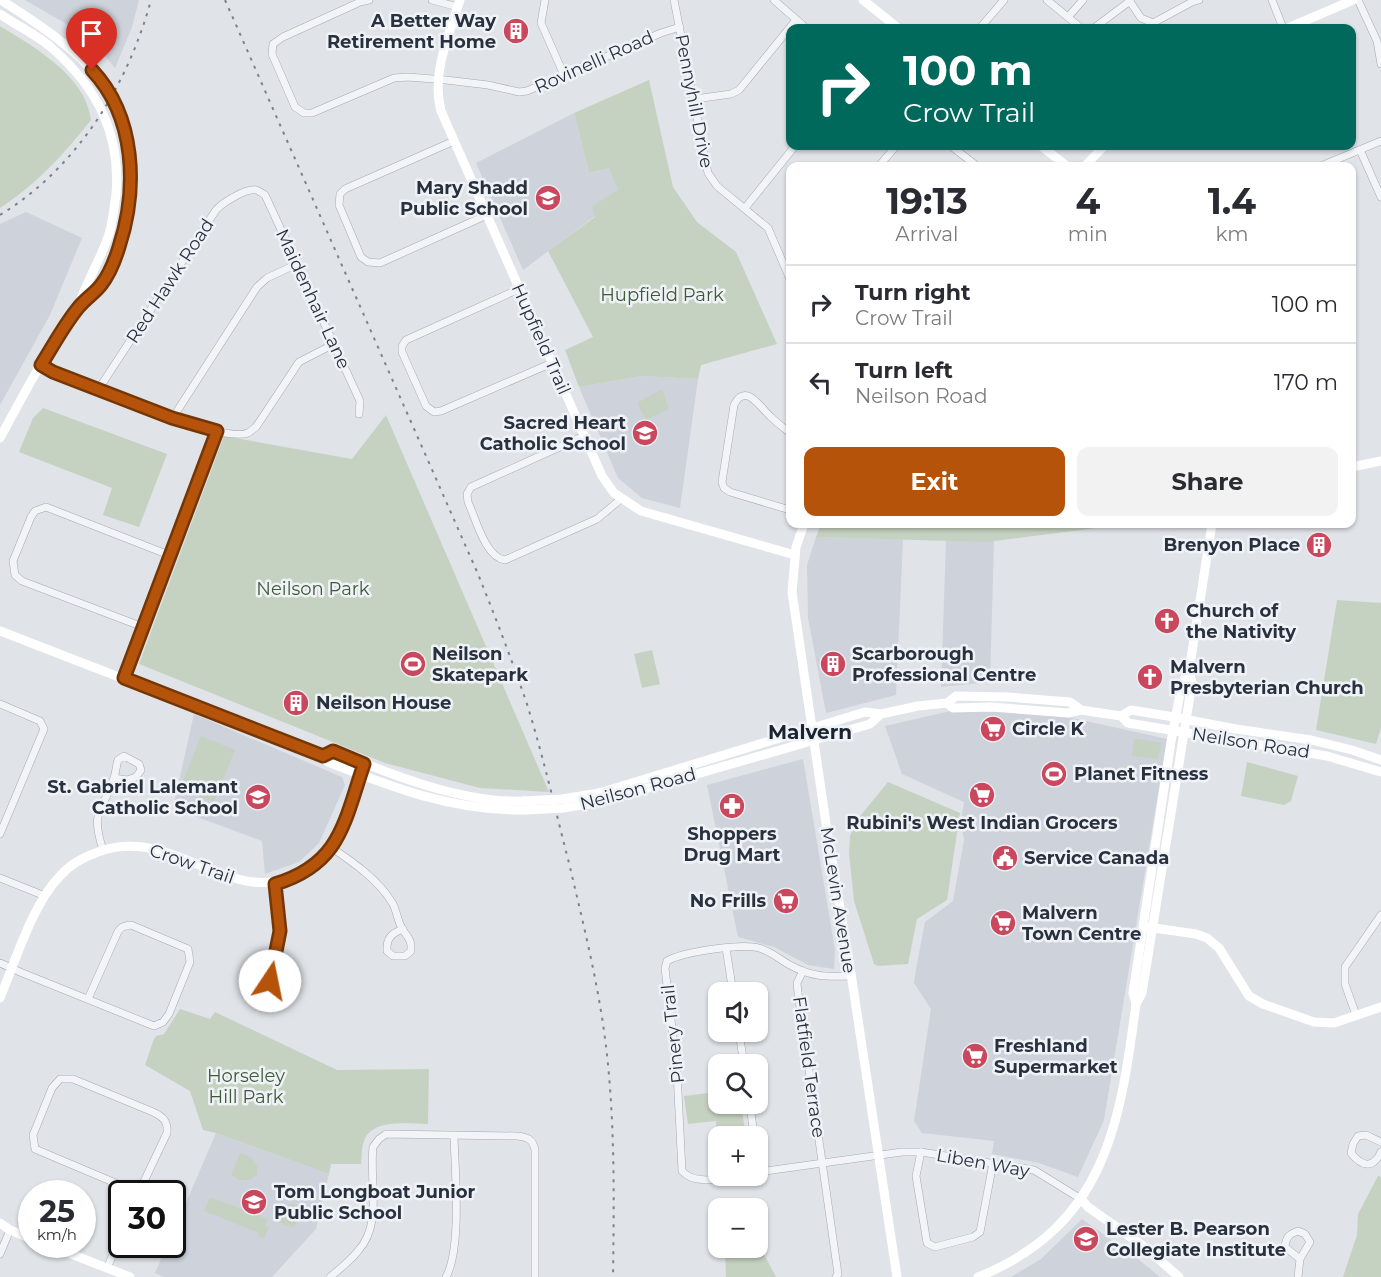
<!DOCTYPE html>
<html lang="en">
<head>
<meta charset="utf-8">
<style>
	:root { --surface:#fff; --page:#f2f2f3; --text:#2b2b33; --muted:#7c7c81; --line:#e1e1e2; --accent:#b45309 }
	body { margin:0; font-family:Montserrat,sans-serif; background:var(--page); color:var(--text); height:100vh; display:flex; flex-direction:column; font-size:22px; white-space:nowrap }
	* { box-sizing:border-box; margin:0 }
	p { font-size:20px; color:var(--muted) }
	.icon { flex:none; width:33px; height:33px; fill:none; stroke:currentColor; stroke-width:2; stroke-linecap:round; stroke-linejoin:round }
	.map { position:relative; flex:1; overflow:hidden }
	.details { position:absolute; left:786px; top:162px; width:570px; height:366px; display:flex; flex-direction:column; background:var(--surface); border-radius:12px; box-shadow:0 2px 4px #0004 }
	.details>* { flex:none }
	.guide { position:absolute; left:786px; top:24px; width:570px; height:126px; border-radius:12px; box-shadow:0 2px 4px #0004; background:#00695c; color:#fff; overflow:hidden }
	.controls { position:absolute; left:708px; top:982px; display:grid; gap:12px }
	.controls a { display:grid; place-items:center; width:60px; height:60px; border-radius:12px; background:var(--surface); box-shadow:0 2px 4px #0004; font-size:30px }
	.speed { position:absolute; left:18px; top:1180px; display:flex; gap:12px; font-size:30px; font-weight:700; text-align:center }
	.speed>* { display:grid; place-content:center; width:78px; height:78px; border-radius:50%; background:var(--surface); box-shadow:0 2px 4px #0004; line-height:1 }
	.speed small { font-size:15px; font-weight:400 }
	.speed .limit { border:3px solid #111; border-radius:9px; background:#fff; color:#111 }
	.pin { position:absolute; display:grid; place-items:center; width:51px; height:51px; color:#fff; margin:-62px -26px; border-radius:50% 50% 50% 0; rotate:-45deg; box-shadow:0 0 6px #0007 }
	.pin .icon { rotate:45deg }
	.me { position:absolute; width:66px; margin:-33px; rotate:11deg; stroke-linejoin:round; filter:drop-shadow(0 0 4px #0008) }
	.turn { display:flex; align-items:center; gap:21px; height:126px; padding:0 18px; font-size:27px }
	.turn .icon { width:78px; height:78px; stroke-width:2.5 }
	.turn b { display:block; font-size:42px; line-height:51px }
	.eta { display:flex; justify-content:space-evenly; align-items:center; height:102px; text-align:center }
	.eta b { font-size:36px; font-weight:700; line-height:42px }
	.button { display:flex; gap:12px; margin-top:auto; padding:12px 18px }
	.button a { flex:1; height:69px; border-radius:12px; background:var(--accent); color:#fff; font-size:24px; font-weight:700; line-height:69px; text-align:center }
	.button a+a { background:var(--page); color:var(--text) }
	ul { padding:0; list-style:none }
	li { display:flex; align-items:center; gap:18px; height:78px; padding:0 18px; border-top:2px solid var(--line) }
	li div { flex:1 }
	li b { display:block; font-size:22px }
	li em { font-style:normal }
	.map>svg:first-child { display:block }
</style>
</head>
<body>
<div class="map">
<svg width="1381" height="1277" viewBox="0 0 1381 1277">
	<rect width="100%" height="100%" fill="#e0e3e8"/>
	<!-- built -->
	<g fill="#ced2da">
		<polygon points="25,0 139,0 132,27 115,68 89,37"/>
		<polygon points="574,113 589,173 609,168 619,190 593,206 595,216 523,270 476,163"/>
		<polygon points="26,212 82,238 50,315 0,405 0,224"/>
		<polygon points="642,376 698,379 680,508 642,498 618,478 579,387"/>
		<polygon points="816,537 903,539 896,695 826,713 808,618 807,565"/>
		<polygon points="946,541 994,541 990,682 941,687"/>
		<polygon points="955,710 1008,712 1068,717 1167,739 1104,1120 1078,1177 1039,1163 992,1154 994,1141 922,1133 914,1121 931,1009 914,983 916,969 925,922 953,901 964,840 961,821 964,802 902,774 885,726"/>
		<polygon points="194,714 342,777 345,785 319,843 299,862 265,874 262,841 173,808"/>
		<polygon points="803,759 835,950 834,969 808,965 774,947 738,937 707,785"/>
		<polygon points="216,1133 329,1174 316,1229 272,1277 164,1277 155,1273 167,1245 172,1245 173,1233"/>
		<polygon points="1082,1219 1138,1259 1160,1277 1011,1277 1041,1259"/>
	</g>
	<!-- green -->
	<g fill="#c6d2c1">
		<path d="M0 26C33 46 87 77 91 120 64 154 37 184 0 208Z"/>
		<polygon points="649,80 673,187 697,222 736,252 777,344 701,365 698,379 642,376 579,387 565,350 593,337 548,251 595,217 592,206 618,190 609,168 589,173 574,113"/>
		<polygon points="662,389 669,409 646,420 637,403"/>
		<polygon points="43,408 167,454 139,527 103,515 112,488 19,452 33,418"/>
		<polygon points="386,415 549,792 480,788 385,763 139,664 224,436 352,459"/>
		<polygon points="821,524 1129,524 986,542 816,537"/>
		<polygon points="1337,600 1381,603 1381,728 1376,744 1316,730"/>
		<polygon points="652,650 660,684 642,688 634,654"/>
		<polygon points="201,736 235,750 214,802 180,789"/>
		<polygon points="1134,738 1161,743 1158,759 1132,756"/>
		<polygon points="1247,762 1298,776 1291,801 1284,805 1241,796"/>
		<polygon points="888,782 960,813 947,900 917,919 908,964 878,966 874,964 854,901 849,853 850,836 857,820"/>
		<path d="M180 1009 210 1019 215 1012 337 1070 429 1069 428 1124C409 1124 372 1118 364 1141 361 1148 362 1157 361 1164H331L329 1174 216 1133 203 1130 190 1091 145 1065 154 1039 156 1036 164 1034Z"/>
		<polygon points="718,1092 718,1104 741,1104 746,1137 718,1137 718,1156 716,1121 688,1124 684,1096"/>
		<polygon points="240,1153 251,1157 257,1166 257,1175 250,1180 239,1180 231,1175"/>
		<polygon points="1378,1176 1381,1177 1381,1277 1343,1277 1357,1235 1358,1214"/>
		<polygon points="210,1197 268,1219 265,1226 269,1227 264,1239 258,1236 259,1233 204,1211"/>
		<polygon points="288,1204 296,1205 302,1211 294,1228 278,1222 278,1210"/>
		<polygon points="758,1243 776,1277 726,1277 725,1248 758,1248"/>
	</g>
	<g fill="none" stroke-linecap="round" stroke-linejoin="round">
		<!-- street casing -->
		<g stroke="#a5aab2" stroke-width="8">
			<g id="street">
				<polyline points="369,0 360,2 283,37 273,44 272,54 295,107 304,113 312,113 394,78 408,77 446,80 488,85 519,92 527,91 661,33 680,27"/>
				<polyline points="432,0 458,7"/>
				<polyline points="545,0 541,23 564,75"/>
				<polyline points="674,0 708,173 717,186 768,228 790,279"/>
				<polyline points="774,0 806,28"/>
				<polyline points="1047,0 1081,28"/>
				<polyline points="1129,0 1141,18 1153,23 1192,2 1199,0"/>
				<polyline points="1272,0 1283,28"/>
				<polyline points="1358,0 1377,41 1381,64"/>
				<polyline points="1068,17 1083,0"/>
				<polyline points="980,28 1004,0"/>
				<polyline points="1094,28 1130,1"/>
				<polyline points="695,99 731,94 739,90 796,20"/>
				<polyline points="454,141 345,189 340,194 339,205 361,257 368,262 380,263 487,215"/>
				<polyline points="951,146 977,166"/>
				<polyline points="1360,150 1381,197"/>
				<polyline points="879,166 896,146"/>
				<polyline points="1321,166 1381,141"/>
				<polyline points="745,208 795,146"/>
				<polyline points="519,289 406,340 402,346 402,352 426,406 434,412 441,411 552,363"/>
				<path d="M41 365 53 373C86 385 221 444 248 433 250 432 254 428 256 427L299 362 334 344"/>
				<path d="M98 390 216 210C222 203 246 188 256 190 259 191 262 193 265 195L360 401 359 414"/>
				<polyline points="172,419 257,287 267,278 297,264"/>
				<path d="M790 433C784 428 777 423 771 417 761 409 746 381 734 405L722 482 724 488 730 492 790 510"/>
				<path d="M584 436 471 487 467 494 468 502C476 519 485 557 505 560L597 519 621 499"/>
				<polyline points="143,627 22,581 15,575 13,561 31,517 35,511 46,507 169,555"/>
				<polyline points="124,678 217,431"/>
				<polyline points="0,704 40,721 44,729 0,834"/>
				<path d="M332 848C354 863 379 880 393 904 397 912 398 923 403 930 408 938 412 940 411 951L405 956H393L387 951C386 938 392 933 403 929"/>
				<path d="M103 850C90 810 102 813 114 778 116 772 116 766 118 760L124 756 139 764 141 770 136 777 127 780 114 778"/>
				<polyline points="0,878 45,896"/>
				<polyline points="726,948 733,993"/>
				<path d="M0 963 20 972 154 1026 163 1022 169 1014 190 962 188 949 131 925C122 926 119 928 116 936L88 999"/>
				<polyline points="803,971 797,983 798,993 838,1274 836,1277"/>
				<polyline points="270,981 283,984 289,988 290,995 286,1003 279,1006 272,1005 267,998 280,931 275,883"/>
				<polyline points="1356,1015 1345,984 1345,967 1381,915"/>
				<polyline points="739,1032 744,1065"/>
				<polyline points="750,1104 754,1137"/>
				<path d="M1381 1142 1366 1135 1358 1136 1353 1144 1351 1153C1362 1167 1373 1169 1381 1152"/>
				<polyline points="921,1152 916,1176 927,1243 935,1247 973,1237 980,1232 993,1163"/>
				<polyline points="758,1160 759,1171"/>
				<polyline points="758,1172 902,1152 921,1152 1034,1170 1081,1199"/>
				<path d="M736 1176C719 1179 694 1185 682 1171L677 1072 665 968 667 961C682 952 742 943 759 948 770 951 778 958 788 964 811 977 825 977 851 976"/>
				<path d="M138 1194 167 1133C168 1122 164 1117 153 1112L73 1079H60L52 1088 33 1135 35 1149 139 1193"/>
				<polyline points="0,1254 10,1230"/>
				<polyline points="107,1268 122,1234"/>
				<path d="M330 1277C340 1269 350 1261 358 1251 383 1224 369 1181 373 1147L379 1139 386 1134 517 1136C527 1137 533 1139 535 1150V1277"/>
				<path d="M446 1277C462 1248 455 1171 454 1136"/>
				<path d="M1298 1277 1300 1259 1310 1242 1305 1234 1298 1231C1289 1234 1286 1237 1285 1247L1300 1259"/>
			</g>
		</g>
		<!-- street -->
		<use href="#street" stroke="#f2f4f7" stroke-width="7"/>
		<!-- secondary -->
		<g stroke="#fff" stroke-width="9">
			<path d="M460 0C449 35 431 74 441 111L602 476 614 493 641 511 795 555"/>
			<polyline points="863,0 898,28"/>
			<path d="M0 14C17 26 38 35 53 49 97 88 121 134 116 194 114 207 113 221 109 234 101 259 87 280 79 305"/>
			<polyline points="1288,28 1353,0"/>
			<polyline points="1041,146 1067,166"/>
			<polyline points="1085,166 1104,146"/>
			<path d="M0 438C24 394 47 349 78 309 85 299 96 293 103 282 118 258 125 229 129 200 141 94 81 51 1 0"/>
			<polyline points="1352,467 1381,461"/>
			<polyline points="804,524 796,547 792,592 828,837 850,967 897,1277"/>
			<path d="M0 631 323 756 328 762C394 788 453 811 525 810"/>
			<polyline points="947,703 953,708 991,707 1068,713 1081,710 1121,716 1128,723 1327,756 1381,772"/>
			<polyline points="1121,716 1131,710 1168,716 1236,729 1311,740 1352,750 1381,760"/>
			<path d="M323 756 334 751C389 774 464 804 524 801"/>
			<polyline points="599,793 865,712 881,714"/>
			<polyline points="600,802 870,724 881,714 918,706 947,703 956,696 1008,697 1070,702 1081,710"/>
			<polyline points="1147,927 1196,934 1207,938 1219,948 1249,996 1263,1004 1314,1022 1334,1023 1381,1007"/>
			<path d="M0 998C15 962 33 903 60 876 70 864 84 857 98 852 175 824 228 909 299 874 311 868 323 859 331 849 349 826 355 791 364 764"/>
			<polyline points="1136,1004 1133,993 1171,742 1182,683 1189,671 1212,524"/>
			<polyline points="1081,1199 1088,1207 1146,1248 1179,1277"/>
			<polyline points="0,1223 10,1230 32,1239"/>
			<polyline points="48,1245 130,1277"/>
			<path d="M978 1277C1105 1226 1120 1125 1136 1004L1142 993 1192 683 1189 671"/>
		</g>
		<!-- rail -->
		<g stroke="#7a8391" stroke-width="2" stroke-dasharray="3 6" stroke-linecap="butt">
			<path d="M225 0 478 574C495 616 511 658 526 701 543 755 555 809 569 863 584 927 600 990 607 1055 615 1129 614 1203 613 1277"/>
			<path d="M0 215C77 168 128 85 151 0"/>
		</g>
		<!-- secondary-bridge -->
		<g stroke="#fff" stroke-width="9">
			<polyline points="524,801 562,799 599,793"/>
			<polyline points="525,810 563,808 600,802"/>
		</g>
	</g>
	<g fill="none" stroke-linecap="round" stroke-linejoin="round">
		<!-- route casing -->
		<g stroke="#753606" stroke-width="15">
			<path id="route" d="M92 70C136 117 138 189 119 247 115 260 109 275 101 285 95 293 85 299 78 308 64 325 53 346 41 365L53 372 172 418 217 431 124 678 323 756 333 751 364 764C344 822 341 864 275 884L280 931 270 981"/>
		</g>
		<!-- route -->
		<use href="#route" stroke="#b45309" stroke-width="10"/>
	</g>
	<!-- icons -->
	<defs>
		<g id="building-disc" transform="scale(1.35)"><circle r="9.5" fill="#ca485e" stroke="#eff2f6"/><path d="M-4-6H4V6H1V3H-1V6H-4ZM-2.5-4.3h1.7v1.8h-1.7ZM.8-4.3h1.7v1.8H.8ZM-2.5-1h1.7V.8h-1.7ZM.8-1h1.7V.8H.8Z" fill="#fff"/></g>
		<g id="school-disc" transform="scale(1.35)"><circle r="9.5" fill="#ca485e" stroke="#eff2f6"/><path d="M0-5L7-2L0 1L-7-2ZM-4 1L0 2.5L4 1V4Q0 6-4 4Z" fill="#fff"/></g>
		<g id="church-disc" transform="scale(1.35)"><circle r="9.5" fill="#ca485e" stroke="#eff2f6"/><path d="M-1.2-6h2.4v3.5h3.3v2.4h-3.3V6h-2.4V-.1h-3.3v-2.4h3.3Z" fill="#fff"/></g>
		<g id="stadium-disc" transform="scale(1.35)"><circle r="9.5" fill="#ca485e" stroke="#eff2f6"/><path d="M0-5a6.5 5 0 1 0 0 10a6.5 5 0 1 0 0-10ZM-3.5-1.8h7v3.6h-7Z" fill="#fff"/></g>
		<g id="supermarket-disc" transform="scale(1.35)"><circle r="9.5" fill="#ca485e" stroke="#eff2f6"/><path d="M-6-5.5h2.5l.6 2H6L4.5 2H-2.5L-4.4-4H-6ZM-1.5 3.2a1.3 1.3 0 1 0 .1 0ZM3 3.2a1.3 1.3 0 1 0 .1 0Z" fill="#fff"/></g>
		<g id="pharmacy-disc" transform="scale(1.35)"><circle r="9.5" fill="#ca485e" stroke="#eff2f6"/><path d="M-2-6h4v4h4v4h-4v4h-4v-4h-4v-4h4Z" fill="#fff"/></g>
		<g id="civic-disc" transform="scale(1.35)"><circle r="9.5" fill="#ca485e" stroke="#eff2f6"/><path d="M-.6-6.5H3V-4.5H.6V-3L4-1V1h2V6H-6V1h2V-1L-.6-3ZM-1.2 2.5V6h2.4V2.5Z" fill="#fff"/></g>
	</defs>
	<g fill-rule="evenodd">
		<use href="#building-disc" x="516" y="31"/>
		<use href="#school-disc" x="548" y="198"/>
		<use href="#school-disc" x="645" y="433"/>
		<use href="#building-disc" x="1319" y="545"/>
		<use href="#church-disc" x="1167" y="621"/>
		<use href="#stadium-disc" x="413" y="664"/>
		<use href="#building-disc" x="833" y="664"/>
		<use href="#church-disc" x="1150" y="677"/>
		<use href="#building-disc" x="296" y="703"/>
		<use href="#supermarket-disc" x="993" y="729"/>
		<use href="#stadium-disc" x="1054" y="774"/>
		<use href="#supermarket-disc" x="982" y="795"/>
		<use href="#school-disc" x="258" y="797"/>
		<use href="#pharmacy-disc" x="732" y="806"/>
		<use href="#civic-disc" x="1005" y="858"/>
		<use href="#supermarket-disc" x="786" y="901"/>
		<use href="#supermarket-disc" x="1003" y="923"/>
		<use href="#supermarket-disc" x="975" y="1056"/>
		<use href="#school-disc" x="254" y="1202"/>
		<use href="#school-disc" x="1086" y="1239"/>
	</g>
	<g text-anchor="middle" dominant-baseline="central" stroke-width="5" stroke-linejoin="round" paint-order="stroke">
		<!-- poi labels -->
		<g font-size="18" font-weight="bold" fill="#29313f" stroke="#eff2f6" text-anchor="start">
			<text x="496" y="21" text-anchor="end">A Better Way<tspan x="496" dy="21">Retirement Home</tspan></text>
			<text x="528" y="188" text-anchor="end">Mary Shadd<tspan x="528" dy="21">Public School</tspan></text>
			<text x="626" y="423" text-anchor="end">Sacred Heart<tspan x="626" dy="21">Catholic School</tspan></text>
			<text x="1300" y="545" text-anchor="end">Brenyon Place</text>
			<text x="1186" y="611">Church of<tspan x="1186" dy="21">the Nativity</tspan></text>
			<text x="432" y="654">Neilson<tspan x="432" dy="21">Skatepark</tspan></text>
			<text x="852" y="654">Scarborough<tspan x="852" dy="21">Professional Centre</tspan></text>
			<text x="1170" y="667">Malvern<tspan x="1170" dy="21">Presbyterian Church</tspan></text>
			<text x="316" y="703">Neilson House</text>
			<text x="1012" y="729">Circle K</text>
			<text x="1074" y="774">Planet Fitness</text>
			<text x="238" y="787" text-anchor="end">St. Gabriel Lalemant<tspan x="238" dy="21">Catholic School</tspan></text>
			<text x="982" y="823" text-anchor="middle">Rubini's West Indian Grocers</text>
			<text x="732" y="834" text-anchor="middle">Shoppers<tspan x="732" dy="21">Drug Mart</tspan></text>
			<text x="1024" y="858">Service Canada</text>
			<text x="766" y="901" text-anchor="end">No Frills</text>
			<text x="1022" y="913">Malvern<tspan x="1022" dy="21">Town Centre</tspan></text>
			<text x="994" y="1046">Freshland<tspan x="994" dy="21">Supermarket</tspan></text>
			<text x="274" y="1192">Tom Longboat Junior<tspan x="274" dy="21">Public School</tspan></text>
			<text x="1106" y="1229">Lester B. Pearson<tspan x="1106" dy="21">Collegiate Institute</tspan></text>
		</g>
		<!-- street labels -->
		<g font-size="18" fill="#29313f" stroke="#eff2f6">
			<text transform="translate(594 62) rotate(-24)">Rovinelli Road</text>
			<text transform="translate(694 101) rotate(79)">Pennyhill Drive</text>
			<text transform="translate(170 281) rotate(-57)">Red Hawk Road</text>
			<text transform="translate(313 299) rotate(65)">Maidenhair Lane</text>
			<text transform="translate(541 339) rotate(66)">Hupfield Trail</text>
			<text transform="translate(1251 743) rotate(9)">Neilson Road</text>
			<text transform="translate(638 789) rotate(-15)">Neilson Road</text>
			<text transform="translate(192 864) rotate(19)">Crow Trail</text>
			<text transform="translate(838 900) rotate(81)">McLevin Avenue</text>
			<text transform="translate(673 1034) rotate(-96)">Pinery Trail</text>
			<text transform="translate(809 1067) rotate(82)">Flatfield Terrace</text>
			<text transform="translate(983 1163) rotate(10)">Liben Way</text>
		</g>
		<!-- park labels -->
		<g font-size="18" fill="#3e5a37" stroke="#eff2f6">
			<text x="662" y="295">Hupfield Park</text>
			<text x="313" y="589">Neilson Park</text>
			<text x="246" y="1076">Horseley<tspan x="246" dy="21">Hill Park</tspan></text>
		</g>
		<!-- neighbourhood labels -->
		<g font-size="20" font-weight="bold" fill="#1b2330" stroke="#eff2f6">
			<text x="810" y="732">Malvern</text>
		</g>
	</g>
</svg>
<div class="controls">
<a><svg class="icon" aria-label="sound" viewBox="0 0 24 24"><path d="M4 9h4l5-4v14l-5-4H4zM17 9q2 3 0 6"/></svg></a>
<a><svg class="icon" aria-label="search" viewBox="0 0 24 24"><circle cx="10" cy="10" r="6"/><path d="M15 15l6 6"/></svg></a>
<a>+</a>
<a>−</a>
</div>
<div class="speed"><div>25<small>km/h</small></div><div class="limit">30</div></div>
<div class="pin" style="left:92px;top:70px;background:#d93025"><svg class="icon" aria-label="arrive" viewBox="0 0 24 24"><path d="M6 21V4h12l-3 4 3 4H6"/></svg></div>
<svg class="me" style="left:270px;top:981px" viewBox="-20 -20 40 40"><circle r="19" fill="#fff"/><path d="M0-13L10 11 0 6-10 11z" fill="#b45309"/></svg>
<div class="guide">
<div class="turn"><svg class="icon" aria-label="right" viewBox="0 0 24 24"><path d="M7 20v-9h11M14 6l5 5-5 5"/></svg><div><b>100 m</b>Crow Trail</div></div>
</div>
<section class="details">
<div class="eta">
<div><b>19:13</b><p>Arrival</p></div>
<div><b>4</b><p>min</p></div>
<div><b>1.4</b><p>km</p></div>
</div>
<ul>
<li><svg class="icon" aria-label="right" viewBox="0 0 24 24"><path d="M7 20v-9h11M14 6l5 5-5 5"/></svg><div><b>Turn right</b><p>Crow Trail</p></div><em>100 m</em></li>
<li><svg class="icon" aria-label="left" viewBox="0 0 24 24"><path d="M17 20v-9H6M10 6l-5 5 5 5"/></svg><div><b>Turn left</b><p>Neilson Road</p></div><em>170 m</em></li>
</ul>
<div class="button"><a>Exit</a><a>Share</a></div>
</section>
</div>
</body>
</html>
